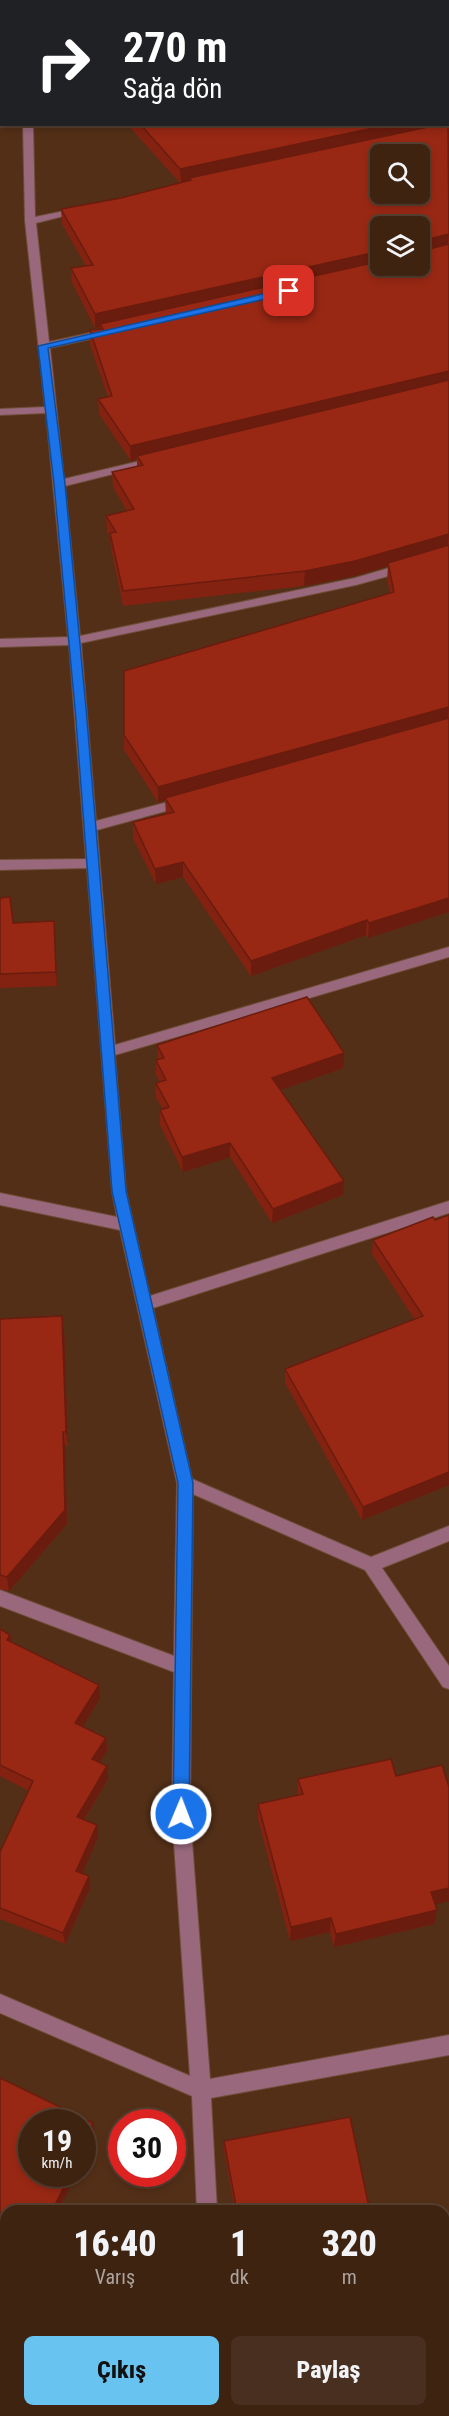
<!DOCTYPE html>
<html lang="tr">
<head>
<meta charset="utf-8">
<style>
	:root { --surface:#3e2311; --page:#492f1f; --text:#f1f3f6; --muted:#ada49f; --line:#574031; --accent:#69c3f1 }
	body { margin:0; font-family:"Roboto Condensed",sans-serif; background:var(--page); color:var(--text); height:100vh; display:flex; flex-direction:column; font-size:22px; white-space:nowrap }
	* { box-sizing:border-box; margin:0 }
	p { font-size:20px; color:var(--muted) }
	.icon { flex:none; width:33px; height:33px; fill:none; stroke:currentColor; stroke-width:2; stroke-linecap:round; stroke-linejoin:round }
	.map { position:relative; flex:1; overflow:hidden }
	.side { position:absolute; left:0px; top:2205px; width:450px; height:212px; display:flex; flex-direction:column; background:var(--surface); border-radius:18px 18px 0 0; box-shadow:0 3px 9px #0003,0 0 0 2px var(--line) }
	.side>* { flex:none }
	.guide { position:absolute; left:0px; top:0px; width:450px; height:126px; box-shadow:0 3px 9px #0003,0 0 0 2px var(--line); background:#202124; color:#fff; overflow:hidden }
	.buttons { position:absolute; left:370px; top:144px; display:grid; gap:12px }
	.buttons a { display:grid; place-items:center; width:60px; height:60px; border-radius:9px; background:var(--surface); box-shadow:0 3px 9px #0003,0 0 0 2px var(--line); font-size:30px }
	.speed { position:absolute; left:18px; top:2109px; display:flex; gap:12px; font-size:30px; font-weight:700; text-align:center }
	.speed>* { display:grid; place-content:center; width:78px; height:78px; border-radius:50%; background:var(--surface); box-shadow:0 3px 9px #0003,0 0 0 2px var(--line); line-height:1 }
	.speed small { font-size:15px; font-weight:400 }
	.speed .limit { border:9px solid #d22; background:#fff; color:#111 }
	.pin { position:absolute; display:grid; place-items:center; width:51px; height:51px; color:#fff; margin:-26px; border-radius:12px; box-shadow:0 3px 9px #0006 }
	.me { position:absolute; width:66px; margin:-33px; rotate:1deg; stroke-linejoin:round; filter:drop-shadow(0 0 4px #0008) }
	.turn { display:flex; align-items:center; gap:21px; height:126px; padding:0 24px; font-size:27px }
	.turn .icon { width:78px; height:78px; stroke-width:2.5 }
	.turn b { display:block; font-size:42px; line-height:51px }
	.eta { display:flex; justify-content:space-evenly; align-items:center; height:102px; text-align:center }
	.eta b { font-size:36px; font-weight:800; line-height:42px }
	.button { display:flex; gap:12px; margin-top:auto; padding:12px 24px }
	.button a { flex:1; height:69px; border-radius:9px; background:var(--accent); color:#111; font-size:24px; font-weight:800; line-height:69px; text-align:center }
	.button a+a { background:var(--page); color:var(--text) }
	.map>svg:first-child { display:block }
</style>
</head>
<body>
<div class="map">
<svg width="449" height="2416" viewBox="0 0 449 2416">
	<rect width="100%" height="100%" fill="#532f17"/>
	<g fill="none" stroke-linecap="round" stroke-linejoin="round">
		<!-- minor casing -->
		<g stroke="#6f4d37" stroke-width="2">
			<g id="minor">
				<rect x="13" y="0" width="8" height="2"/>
				<rect x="0" y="102" width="2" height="6"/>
				<polygon points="23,124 33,124 35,217 79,208 84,211 36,223 49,342 108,329 113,332 108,335 50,348 64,479 157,457 163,460 161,462 65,486 80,636 355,578 406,563 412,567 410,570 356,585 81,643 96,821 183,798 189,802 188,805 97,830 115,1045 449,947 449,957 115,1055 126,1191 150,1296 449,1201 449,1213 153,1308 192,1479 371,1557 449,1526 449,1541 382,1568 449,1666 449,1689 443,1687 365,1570 193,1494 190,1814 210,2079 449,2035 449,2055 211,2098 217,2211 197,2211 192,2096 0,2013 0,1994 190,2076 172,1814 174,1672 0,1606 0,1590 174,1656 177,1483 120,1230 0,1205 0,1193 117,1217 112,1191 87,868 0,870 0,860 86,859 69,645 0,647 0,639 68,637 46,413 0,415 0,409 45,407 25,221"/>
				<rect x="206" y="2410" width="22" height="6"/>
			</g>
		</g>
		<!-- minor -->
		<use href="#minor" fill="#99687d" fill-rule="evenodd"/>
	</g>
	<!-- wall -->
	<g fill="#832211" fill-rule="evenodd">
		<path d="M43 0H449V912L368 938 366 935 251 976 183 877 156 884 133 838V822L166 814 165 800 158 802 124 750V735L390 593 387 579 388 566 354 576 304 586 123 606 111 548 110 537 107 531 106 516 127 511 113 487 112 472 137 466V459L131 461 99 414 98 399 108 397 90 345V330L100 329V327L95 328 72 283 71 268 86 266 62 224 61 209 121 198 180 183 127 124H448V2H43ZM381 226H420V266H381Z"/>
		<polygon points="0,898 13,923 54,921 57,986 0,988"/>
		<polygon points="157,1045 343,1068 280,1090 344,1181 343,1195 272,1223 230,1157 183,1172 160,1125 160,1110 163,1109 156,1098 156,1083 160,1082 156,1075 156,1060 158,1060"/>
		<polygon points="435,1220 449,1485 362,1520 285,1383 285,1369 415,1320 372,1254 373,1240"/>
		<polygon points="62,1316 64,1330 68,1446 65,1446 67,1524 9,1591 0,1589 0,1319"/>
		<polygon points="0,1629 10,1635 12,1643 100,1698 82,1726 106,1738 107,1750 99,1763 107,1766 108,1779 84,1820 98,1837 82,1873 90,1888 65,1944 0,1919 0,1852 29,1791 0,1776"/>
		<polygon points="396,1776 449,1787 449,1901 435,1904 437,1910 434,1924 334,1947 330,1932 290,1941 258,1819 258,1804 298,1795 298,1779"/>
		<polygon points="0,2078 93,2123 95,2133 82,2159 82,2122 32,2122 32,2174 76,2174 58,2211 6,2211 6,2330 0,2327"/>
		<polygon points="224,2141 369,2207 369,2211 235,2211 224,2150"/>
		<polygon points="6,2332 6,2394 0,2391 0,2347"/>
		<polygon points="44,2410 76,2410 74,2416 56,2416"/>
	</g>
	<!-- shaded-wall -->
	<g fill="#6a1c0e">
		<polygon points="449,112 449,127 189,178 189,182 181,184 180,169 392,124 448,124"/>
		<polygon points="449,234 448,249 420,256 421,241"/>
		<polygon points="381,251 381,265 100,324 100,327 95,328 95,314"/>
		<polygon points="449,371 449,380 137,456 137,459 131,461 130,446"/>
		<polygon points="449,534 448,549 388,563 388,566 354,576 304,586 305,571"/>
		<polygon points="449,707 448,722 158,802 158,787"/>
		<polygon points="183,862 183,877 156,884 155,869"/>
		<polygon points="449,898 449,912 368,938 369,923"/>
		<polygon points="367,920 366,935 251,976 251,961"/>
		<polygon points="54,921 55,936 57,986 56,972"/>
		<polygon points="344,1053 343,1068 272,1093 272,1078"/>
		<polygon points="230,1143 230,1157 183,1172 182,1157"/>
		<polygon points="344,1181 343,1195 272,1223 273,1209"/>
		<polygon points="62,1316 64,1330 68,1446 66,1432"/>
		<polygon points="63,1432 65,1446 67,1524 9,1591 7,1577"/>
		<polygon points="449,1472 449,1485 362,1520 363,1507"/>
		<polygon points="10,1635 12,1648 7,1640"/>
		<polygon points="99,1685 100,1698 77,1736 75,1723"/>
		<polygon points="106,1738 107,1750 94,1772 92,1759"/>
		<polygon points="107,1766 108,1779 78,1829 77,1817"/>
		<polygon points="97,1825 98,1837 78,1883 76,1871"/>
		<polygon points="89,1876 90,1888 65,1944 63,1933"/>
		<polygon points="449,1888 449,1901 429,1906 431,1892"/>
		<polygon points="437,1910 434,1924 334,1947 336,1934"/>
		<polygon points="331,1918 330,1932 290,1941 291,1927"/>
		<polygon points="93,2123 95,2133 82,2159 82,2146"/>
		<polygon points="70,2174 76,2174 58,2211 52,2211"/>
		<polygon points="72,2410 76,2410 74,2416 70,2416"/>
	</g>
	<!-- building -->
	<g fill="#982814" stroke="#6a1c0e" stroke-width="1.5" fill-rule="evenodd">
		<polygon points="48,0 449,0 449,7 448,2 49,2"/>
		<polygon points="448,16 449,16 448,113"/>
		<path d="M448 123 449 234 421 241 420 243V226H381V251L95 314 71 268 93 265 61 209 121 198 191 180 189 178 442 124H448ZM381 154H420V194H381Z"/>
		<polygon points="140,124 392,124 180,169"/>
		<polygon points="449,244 449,371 130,446 98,399 112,396 90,330 103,329 100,324 381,261 381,266 420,266 420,250 422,251"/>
		<polygon points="449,380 449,534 355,561 305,571 123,591 110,533 116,532 106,516 134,509 112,472 143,465 137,456"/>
		<polygon points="449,545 449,707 158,787 124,735 124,671 394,592 388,563"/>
		<polygon points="449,718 449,898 369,923 367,920 251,961 183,862 155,869 133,822 174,812 165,798"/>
		<polygon points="10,897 13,923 54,921 56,972 0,974 0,898"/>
		<polygon points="307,997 344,1053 272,1078 344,1181 273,1209 230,1143 182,1157 160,1110 169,1107 156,1083 166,1080 156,1060 164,1058 157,1045"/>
		<polygon points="449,1215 449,1472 363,1507 285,1369 423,1316 373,1240 433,1217 435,1220"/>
		<polygon points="62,1316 66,1432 63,1432 65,1510 7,1577 0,1575 0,1319"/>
		<polygon points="0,1629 10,1635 7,1640 99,1685 75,1723 106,1738 92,1759 107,1766 77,1817 97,1825 76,1871 89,1876 63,1933 0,1908 0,1852 33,1781 0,1765"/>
		<polygon points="391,1759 396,1776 442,1765 449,1787 449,1888 431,1892 437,1910 336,1934 331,1918 291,1927 258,1804 303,1794 298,1779"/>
		<polygon points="0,2078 93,2123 82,2146 82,2122 32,2122 32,2174 70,2174 52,2211 6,2211 6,2323 0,2321"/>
		<polygon points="350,2117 369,2207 351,2211 237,2211 224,2141"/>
		<polygon points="6,2332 6,2387 0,2385 0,2347"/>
		<polygon points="449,2347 449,2416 263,2416 262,2410 444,2410 444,2348"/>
		<polygon points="58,2410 72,2410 69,2416"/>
	</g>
	<!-- route -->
	<polygon fill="#1a73e8" stroke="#114b97" stroke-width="1.5" points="289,288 293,291 292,293 48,348 65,484 86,708 126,1191 193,1483 189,1814 187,1820 181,1822 175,1820 173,1814 178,1483 112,1191 75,708 54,484 38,346"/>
</svg>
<div class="buttons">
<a><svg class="icon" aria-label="search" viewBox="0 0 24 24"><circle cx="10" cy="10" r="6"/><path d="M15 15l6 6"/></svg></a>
<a><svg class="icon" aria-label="layers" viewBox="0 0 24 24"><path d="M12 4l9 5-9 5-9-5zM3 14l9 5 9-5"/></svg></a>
</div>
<div class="speed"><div>19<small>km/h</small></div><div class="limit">30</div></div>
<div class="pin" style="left:289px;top:291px;background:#d93025"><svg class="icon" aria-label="arrive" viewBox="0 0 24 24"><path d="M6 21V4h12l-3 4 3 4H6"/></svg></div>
<svg class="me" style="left:181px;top:1814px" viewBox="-20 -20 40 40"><circle r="17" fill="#1a73e8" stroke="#fff" stroke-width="3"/><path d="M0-11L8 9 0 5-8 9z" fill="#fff"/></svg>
<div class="guide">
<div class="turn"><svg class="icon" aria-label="right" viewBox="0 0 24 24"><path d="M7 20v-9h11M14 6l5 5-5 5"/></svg><div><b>270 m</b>Sağa dön</div></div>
</div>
<section class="side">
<div class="eta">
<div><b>16:40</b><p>Varış</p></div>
<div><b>1</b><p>dk</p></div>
<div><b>320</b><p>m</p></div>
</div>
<div class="button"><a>Çıkış</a><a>Paylaş</a></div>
</section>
</div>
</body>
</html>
